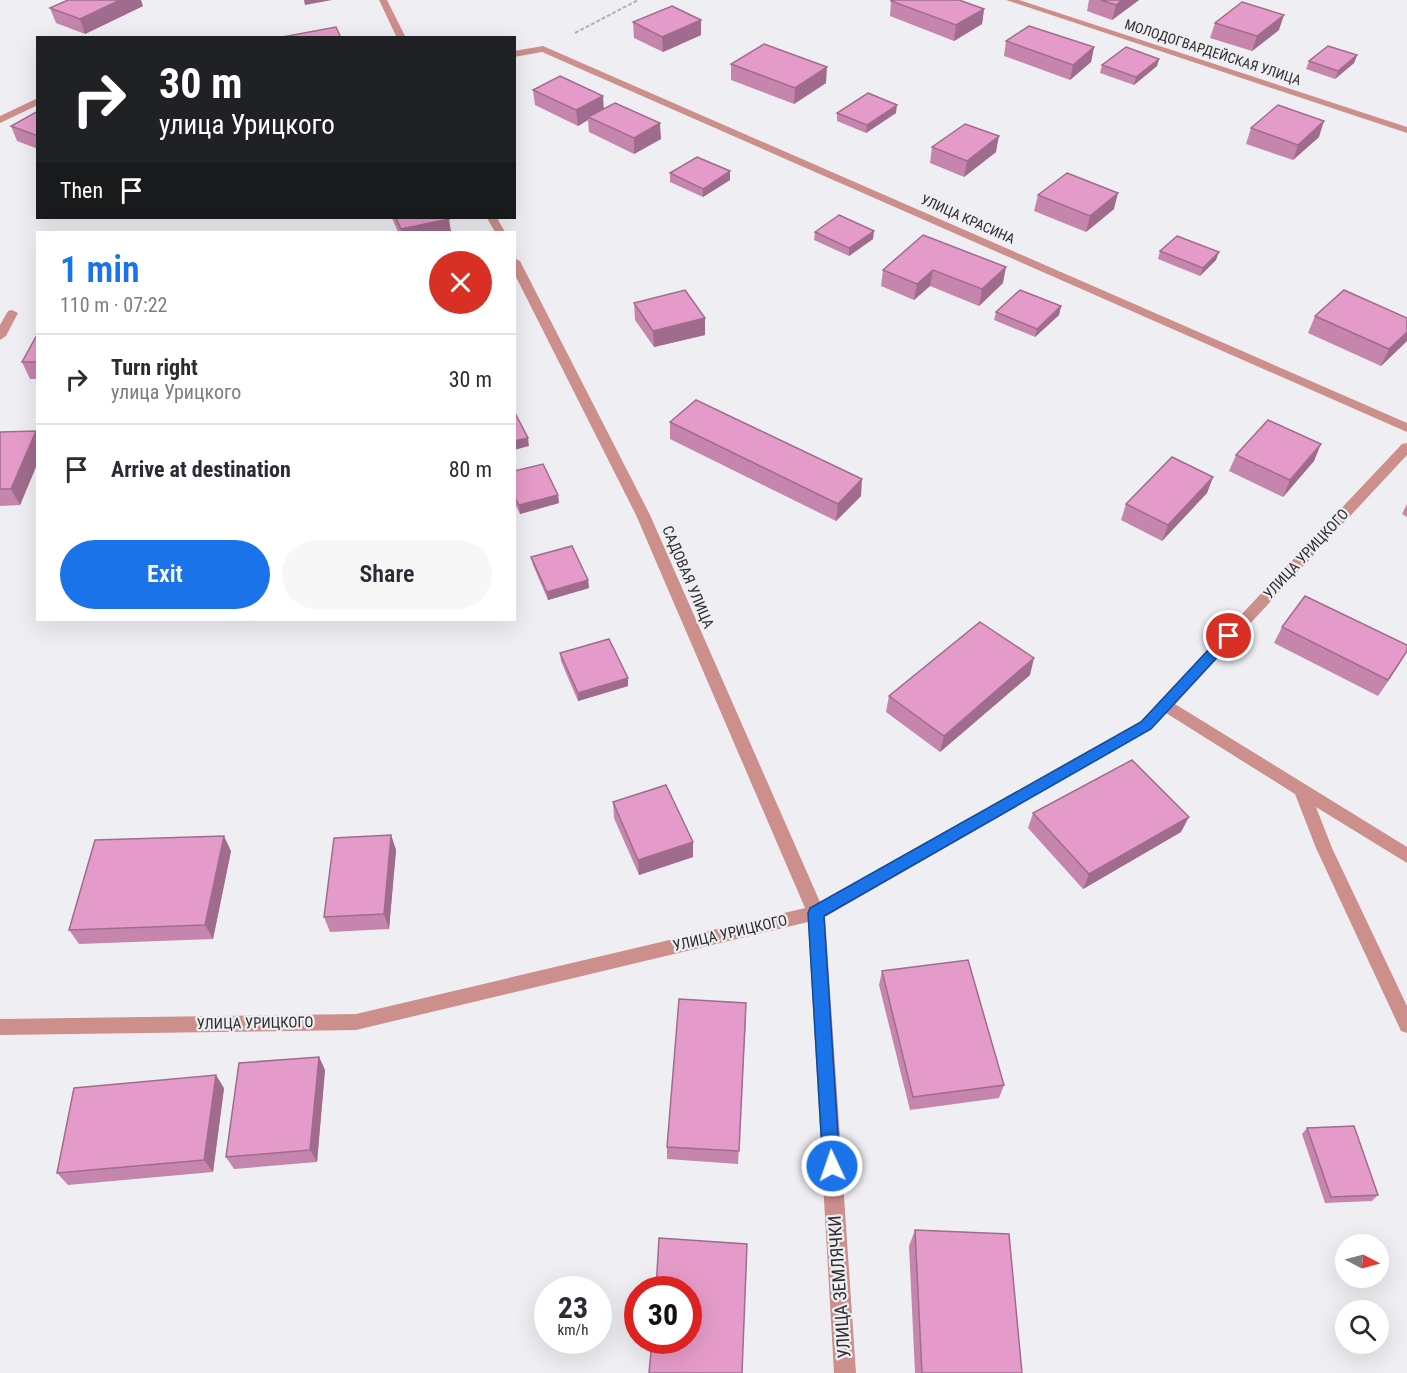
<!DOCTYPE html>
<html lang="en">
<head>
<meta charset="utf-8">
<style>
	:root { --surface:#fff; --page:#f7f7f7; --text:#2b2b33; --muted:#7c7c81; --line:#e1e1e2; --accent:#1a73e8 }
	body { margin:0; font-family:"Roboto Condensed",sans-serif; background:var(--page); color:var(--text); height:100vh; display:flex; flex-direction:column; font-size:22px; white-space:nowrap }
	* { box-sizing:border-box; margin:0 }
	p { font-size:20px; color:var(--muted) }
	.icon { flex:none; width:33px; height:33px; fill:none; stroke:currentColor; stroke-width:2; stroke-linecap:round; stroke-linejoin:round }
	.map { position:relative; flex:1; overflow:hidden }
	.details { position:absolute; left:36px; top:231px; width:480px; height:390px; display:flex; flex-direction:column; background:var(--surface); border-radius:0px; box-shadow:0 6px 24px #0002 }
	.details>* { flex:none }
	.banner { position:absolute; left:36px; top:36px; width:480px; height:183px; border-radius:0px; box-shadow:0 6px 24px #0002; background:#202124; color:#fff; overflow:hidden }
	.needle { width:39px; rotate:96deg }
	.controls { position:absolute; left:1335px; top:1234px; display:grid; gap:12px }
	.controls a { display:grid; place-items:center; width:54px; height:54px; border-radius:50%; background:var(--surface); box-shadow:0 6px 24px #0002; font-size:30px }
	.speed { position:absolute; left:534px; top:1276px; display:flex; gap:12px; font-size:30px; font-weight:700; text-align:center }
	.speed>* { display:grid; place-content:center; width:78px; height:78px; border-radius:50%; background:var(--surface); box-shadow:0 6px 24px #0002; line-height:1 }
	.speed small { font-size:15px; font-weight:400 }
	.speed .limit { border:9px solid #d22; background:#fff; color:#111 }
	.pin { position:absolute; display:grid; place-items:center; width:51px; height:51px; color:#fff; margin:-26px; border:3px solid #fff; border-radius:50%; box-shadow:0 2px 6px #0007 }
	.me { position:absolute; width:66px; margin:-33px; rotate:357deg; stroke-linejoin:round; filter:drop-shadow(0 0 4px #0008) }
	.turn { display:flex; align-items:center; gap:21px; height:126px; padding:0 24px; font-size:27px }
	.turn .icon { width:78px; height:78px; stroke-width:2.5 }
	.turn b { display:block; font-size:42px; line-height:51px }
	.then { display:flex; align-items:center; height:57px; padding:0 24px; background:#0003; gap:12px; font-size:22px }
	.round { display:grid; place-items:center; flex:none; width:63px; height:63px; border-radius:32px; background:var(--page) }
	.summary { display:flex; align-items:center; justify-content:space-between; height:102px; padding:0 24px }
	h1 { font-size:36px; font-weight:600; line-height:45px; color:var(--accent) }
	.primary-button { display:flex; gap:12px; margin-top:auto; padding:12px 24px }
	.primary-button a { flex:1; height:69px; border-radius:36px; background:var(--accent); color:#fff; font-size:24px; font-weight:600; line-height:69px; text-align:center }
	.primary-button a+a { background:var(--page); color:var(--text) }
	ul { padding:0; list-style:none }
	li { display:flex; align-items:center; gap:18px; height:90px; padding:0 24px; border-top:2px solid var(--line) }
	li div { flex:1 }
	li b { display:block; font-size:22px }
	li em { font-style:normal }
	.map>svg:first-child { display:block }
</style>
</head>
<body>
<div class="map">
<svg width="1407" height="1373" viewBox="0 0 1407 1373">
	<rect width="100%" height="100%" fill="#efeff3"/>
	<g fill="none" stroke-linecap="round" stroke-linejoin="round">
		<!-- path -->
		<polyline stroke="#b1b1b4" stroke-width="2" stroke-dasharray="4 2" stroke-linecap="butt" points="575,33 638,0"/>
		<!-- minor -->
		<g fill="#cc8f8b" fill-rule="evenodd">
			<polygon points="379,0 387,0 406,38 397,38"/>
			<polygon points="1006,0 1019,0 1407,127 1407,133"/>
			<polygon points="543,46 1407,423 1407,432 542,52 514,57 514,51"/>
			<polygon points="38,98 38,105 0,123 0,116"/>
			<polygon points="487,218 497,218 505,232 495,232"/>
			<polygon points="514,258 520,261 650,515 820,902 1141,721 1402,444 1407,443 1407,455 1175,704 1407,847 1407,863 1316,807 1332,848 1407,1006 1407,1033 1401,1031 1316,848 1295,794 1166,713 1151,729 825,917 856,1373 834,1373 808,922 356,1030 0,1035 0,1019 356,1014 805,908 636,515 514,273"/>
			<polygon points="12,310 18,313 6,336 0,340 0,325 8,311"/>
		</g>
	</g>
	<!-- wall -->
	<g fill="#c585ad">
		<polygon points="1089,0 1139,0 1112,20 1087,11"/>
		<polygon points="891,1 984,9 982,24 954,41 890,16"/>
		<polygon points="143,6 85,34 56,23 50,8"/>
		<polygon points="701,20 701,35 663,52 634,38 633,22"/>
		<polygon points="1215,23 1279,30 1252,51 1210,38"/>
		<polygon points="1006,41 1094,47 1091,62 1070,80 1004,56"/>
		<polygon points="1357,55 1354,63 1335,79 1306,69 1309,61"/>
		<polygon points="1159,59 1157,66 1134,85 1100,73 1102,65"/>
		<polygon points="731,64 826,83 794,104 731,80"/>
		<polygon points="533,90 604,108 661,139 634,154 589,132 588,120 578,126 535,105"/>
		<polygon points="38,111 38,149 17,141 11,126"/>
		<polygon points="837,113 896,113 866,133 837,121"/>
		<polygon points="1251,128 1319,137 1293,160 1246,144"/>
		<polygon points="932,147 996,152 964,177 930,163"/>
		<polygon points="670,173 730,180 703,197 670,182"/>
		<polygon points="1038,195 1114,209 1086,232 1034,211"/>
		<polygon points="392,218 448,218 451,232 398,232"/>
		<polygon points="815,232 873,239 849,256 814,240"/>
		<polygon points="923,235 1003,283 979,306 930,286 914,300 881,286 883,270"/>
		<polygon points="1160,251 1216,260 1200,276 1158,259"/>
		<polygon points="634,303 705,318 705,335 654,347 635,320"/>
		<polygon points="1061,306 1059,315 1035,337 994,320 996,312"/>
		<polygon points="1315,316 1407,318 1407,341 1381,366 1308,333"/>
		<polygon points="38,333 38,379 30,379 22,362"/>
		<polygon points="670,422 861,496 836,521 670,439"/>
		<polygon points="36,431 38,434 38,462 20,505 0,506 0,432"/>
		<polygon points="1236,455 1314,461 1283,497 1229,471"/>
		<polygon points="514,471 558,495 559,503 520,514 514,502"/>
		<polygon points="1213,477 1207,493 1162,541 1121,520 1126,504"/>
		<polygon points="1407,504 1407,517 1402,514"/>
		<polygon points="531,557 588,580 589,588 548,600 533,565"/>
		<polygon points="1282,627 1400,663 1378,696 1274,643"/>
		<polygon points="560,653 628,678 628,686 578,701 561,661"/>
		<polygon points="1030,675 940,752 886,712 889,696"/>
		<polygon points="613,802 693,842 693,857 639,875 614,818"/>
		<polygon points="1033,813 1181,832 1083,889 1028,828"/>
		<polygon points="391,835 396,850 389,929 330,932 324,917"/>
		<polygon points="231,851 213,939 79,944 69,930"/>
		<polygon points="882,971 1004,1085 999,1098 910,1110 879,985"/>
		<polygon points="746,1017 738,1164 667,1159 667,1147"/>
		<polygon points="319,1057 325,1070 317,1162 234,1169 226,1157"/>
		<polygon points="224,1088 213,1172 68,1185 57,1173"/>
		<polygon points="1307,1128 1378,1195 1372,1201 1325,1203 1302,1134"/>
		<polygon points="915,1230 1022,1373 915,1373 909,1246"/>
	</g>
	<!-- shaded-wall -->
	<g fill="#a06c8d">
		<polygon points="120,0 141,0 143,6 85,34 80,19"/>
		<polygon points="304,0 332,0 305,5"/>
		<polygon points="1122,0 1139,0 1112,20 1116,5"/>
		<polygon points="984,9 982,24 954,41 956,25"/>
		<polygon points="1284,15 1279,30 1252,51 1257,36"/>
		<polygon points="701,20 701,35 663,52 662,37"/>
		<polygon points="1094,47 1091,62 1070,80 1073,65"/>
		<polygon points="1357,55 1354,63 1335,79 1338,71"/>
		<polygon points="1159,59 1157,66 1134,85 1136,77"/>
		<polygon points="827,67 826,83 794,104 795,88"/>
		<polygon points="603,96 604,112 588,117 588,120 578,126 576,110"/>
		<polygon points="897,105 896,113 866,133 867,125"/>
		<polygon points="1324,121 1319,137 1293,160 1298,145"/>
		<polygon points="660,123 661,139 634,154 634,138"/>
		<polygon points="999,136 996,152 964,177 967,161"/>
		<polygon points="730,171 730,180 703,197 703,189"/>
		<polygon points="1118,193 1114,209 1086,232 1090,216"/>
		<polygon points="449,219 451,232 402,232 401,229"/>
		<polygon points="874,231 873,239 849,256 849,248"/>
		<polygon points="1219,252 1216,260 1200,276 1203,268"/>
		<polygon points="1006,267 1003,283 979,306 982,289"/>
		<polygon points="933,270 930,286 914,300 917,284"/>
		<polygon points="1061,306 1059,315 1035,337 1037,329"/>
		<polygon points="705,318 705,335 654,347 653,331"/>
		<polygon points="1407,332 1407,341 1381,366 1389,349"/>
		<polygon points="36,431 38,434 38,462 20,505 11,489"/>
		<polygon points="528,438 529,446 514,450 514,441"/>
		<polygon points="1321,444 1314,461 1283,497 1290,480"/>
		<polygon points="1213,477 1207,493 1162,541 1168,525"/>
		<polygon points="862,479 861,496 836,521 838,504"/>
		<polygon points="558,495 559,503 520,514 519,505"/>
		<polygon points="588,580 589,588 548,600 547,592"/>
		<polygon points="1407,651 1400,663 1378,696 1388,680"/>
		<polygon points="1034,658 1030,675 940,752 944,736"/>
		<polygon points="628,678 628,686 578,701 578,693"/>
		<polygon points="1189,817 1181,832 1083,889 1089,874"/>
		<polygon points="391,835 396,850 389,929 384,914"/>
		<polygon points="224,836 231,851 213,939 205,925"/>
		<polygon points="693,842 693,857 639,875 638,860"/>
		<polygon points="319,1057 325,1070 317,1162 310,1150"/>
		<polygon points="216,1075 224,1088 213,1172 204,1160"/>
	</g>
	<!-- building -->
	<g fill="#e59bc9" stroke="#a06c8d" stroke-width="1.5">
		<polygon points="68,0 120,0 80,19 50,8"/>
		<polygon points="893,0 959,0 984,9 956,25 891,1"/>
		<polygon points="1101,0 1122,0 1116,5"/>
		<polygon points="1242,2 1284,15 1257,36 1215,23"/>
		<polygon points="672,6 701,20 662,37 633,22"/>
		<polygon points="1029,26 1094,47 1073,65 1006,41"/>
		<polygon points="336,27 341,38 277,38"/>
		<polygon points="764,44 827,67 795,88 731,64"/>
		<polygon points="1328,46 1357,55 1338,71 1309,61"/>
		<polygon points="1126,47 1159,59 1136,77 1102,65"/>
		<polygon points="560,76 603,96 576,110 533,90"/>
		<polygon points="868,93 897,105 867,125 837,113"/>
		<polygon points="615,103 660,123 634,138 588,117"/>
		<polygon points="1278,105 1324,121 1298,145 1251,128"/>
		<polygon points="38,111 38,136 11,126"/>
		<polygon points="965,124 999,136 967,161 932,147"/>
		<polygon points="697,157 730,171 703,189 670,173"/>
		<polygon points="1067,173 1118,193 1090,216 1038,195"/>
		<polygon points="839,215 874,231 849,248 815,232"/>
		<polygon points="396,218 448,218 449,219 401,229"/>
		<polygon points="923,235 1006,267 982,289 933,270 917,284 883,270"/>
		<polygon points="1177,236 1219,252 1203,268 1160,251"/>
		<polygon points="685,290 705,318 653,331 634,303"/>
		<polygon points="1020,290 1061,306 1037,329 996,312"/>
		<polygon points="1344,290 1407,318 1407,332 1389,349 1315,316"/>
		<polygon points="38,333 38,362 22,362"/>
		<polygon points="696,400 862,479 838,504 670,422"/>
		<polygon points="514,411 528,438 514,441"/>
		<polygon points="1268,420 1321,444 1290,480 1236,455"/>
		<polygon points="36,431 11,489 0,489 0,432"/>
		<polygon points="1172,457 1213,477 1168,525 1126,504"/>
		<polygon points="543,464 558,495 519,505 514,496 514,471"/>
		<polygon points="572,546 588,580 547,592 531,557"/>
		<polygon points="1305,596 1407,645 1407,651 1388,680 1282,627"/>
		<polygon points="980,622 1034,658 944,736 889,696"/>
		<polygon points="609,639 628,678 578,693 560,653"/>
		<polygon points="1132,760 1189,817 1089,874 1033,813"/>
		<polygon points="666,785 693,842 638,860 613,802"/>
		<polygon points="391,835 384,914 324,917 334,838"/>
		<polygon points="224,836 205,925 69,930 95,840"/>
		<polygon points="968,960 1004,1085 913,1097 882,971"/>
		<polygon points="679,999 746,1003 739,1151 667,1147"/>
		<polygon points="319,1057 310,1150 226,1157 239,1063"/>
		<polygon points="216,1075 204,1160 57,1173 74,1088"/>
		<polygon points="1354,1126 1378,1195 1331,1197 1307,1128"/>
		<polygon points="915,1230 1009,1234 1022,1373 922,1373"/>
		<polygon points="659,1238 747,1244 742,1373 649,1373 652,1341 688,1341 688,1290 656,1290"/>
	</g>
	<!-- route -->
	<polygon fill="#1a73e8" stroke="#114b97" stroke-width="1.5" points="1229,631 1234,632 1234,639 1151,729 824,916 840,1166 838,1172 832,1175 825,1172 823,1166 808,913 810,908 1141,722 1225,632"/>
	<g text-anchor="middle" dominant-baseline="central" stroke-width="4.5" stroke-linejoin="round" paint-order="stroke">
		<!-- far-street labels -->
		<g font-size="14" fill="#2d2d2e" stroke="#efeff3">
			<text transform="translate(1213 52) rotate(18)">МОЛОДОГВАРДЕЙСКАЯ УЛИЦА</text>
			<text transform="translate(968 219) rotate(24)">УЛИЦА КРАСИНА</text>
		</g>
		<!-- street labels -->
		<g font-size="15" fill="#2d2d2e" stroke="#efeff3">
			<text transform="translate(1306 554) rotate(-47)">УЛИЦА УРИЦКОГО</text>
			<text transform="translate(688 577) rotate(67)">САДОВАЯ УЛИЦА</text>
			<text transform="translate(730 933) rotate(-13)">УЛИЦА УРИЦКОГО</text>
			<text transform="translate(255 1023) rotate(-1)">УЛИЦА УРИЦКОГО</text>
		</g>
		<!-- near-street labels -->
		<g font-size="18" fill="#2d2d2e" stroke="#efeff3">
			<text transform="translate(839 1287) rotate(-94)">УЛИЦА ЗЕМЛЯЧКИ</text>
		</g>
	</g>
</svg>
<div class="controls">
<a><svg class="needle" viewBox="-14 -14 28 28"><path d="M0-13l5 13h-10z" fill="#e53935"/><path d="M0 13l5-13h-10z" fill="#7c7c81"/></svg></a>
<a><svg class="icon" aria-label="search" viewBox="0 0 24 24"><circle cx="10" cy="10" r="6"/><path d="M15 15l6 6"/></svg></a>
</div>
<div class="speed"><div>23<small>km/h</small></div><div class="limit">30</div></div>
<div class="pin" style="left:1229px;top:636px;background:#d93025"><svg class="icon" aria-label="arrive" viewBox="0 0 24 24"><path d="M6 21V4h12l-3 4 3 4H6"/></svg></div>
<svg class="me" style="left:832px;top:1166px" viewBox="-20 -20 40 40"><circle r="17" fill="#1a73e8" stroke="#fff" stroke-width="3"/><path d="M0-11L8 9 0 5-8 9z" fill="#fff"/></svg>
<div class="banner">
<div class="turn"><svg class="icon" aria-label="right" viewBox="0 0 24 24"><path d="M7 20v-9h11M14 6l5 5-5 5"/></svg><div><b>30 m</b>улица Урицкого</div></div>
<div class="then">Then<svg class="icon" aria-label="arrive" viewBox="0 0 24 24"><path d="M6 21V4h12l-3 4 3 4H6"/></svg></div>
</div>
<section class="details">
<div class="summary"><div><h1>1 min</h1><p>110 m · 07:22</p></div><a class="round" style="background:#d93025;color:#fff"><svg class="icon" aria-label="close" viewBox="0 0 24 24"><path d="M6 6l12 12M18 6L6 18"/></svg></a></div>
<ul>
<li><svg class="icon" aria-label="right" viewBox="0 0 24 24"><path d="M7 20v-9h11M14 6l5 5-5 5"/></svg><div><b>Turn right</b><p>улица Урицкого</p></div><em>30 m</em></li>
<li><svg class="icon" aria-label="arrive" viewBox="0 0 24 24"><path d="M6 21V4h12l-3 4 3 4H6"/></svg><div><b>Arrive at destination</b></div><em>80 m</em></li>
</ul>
<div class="primary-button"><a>Exit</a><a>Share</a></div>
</section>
</div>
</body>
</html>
